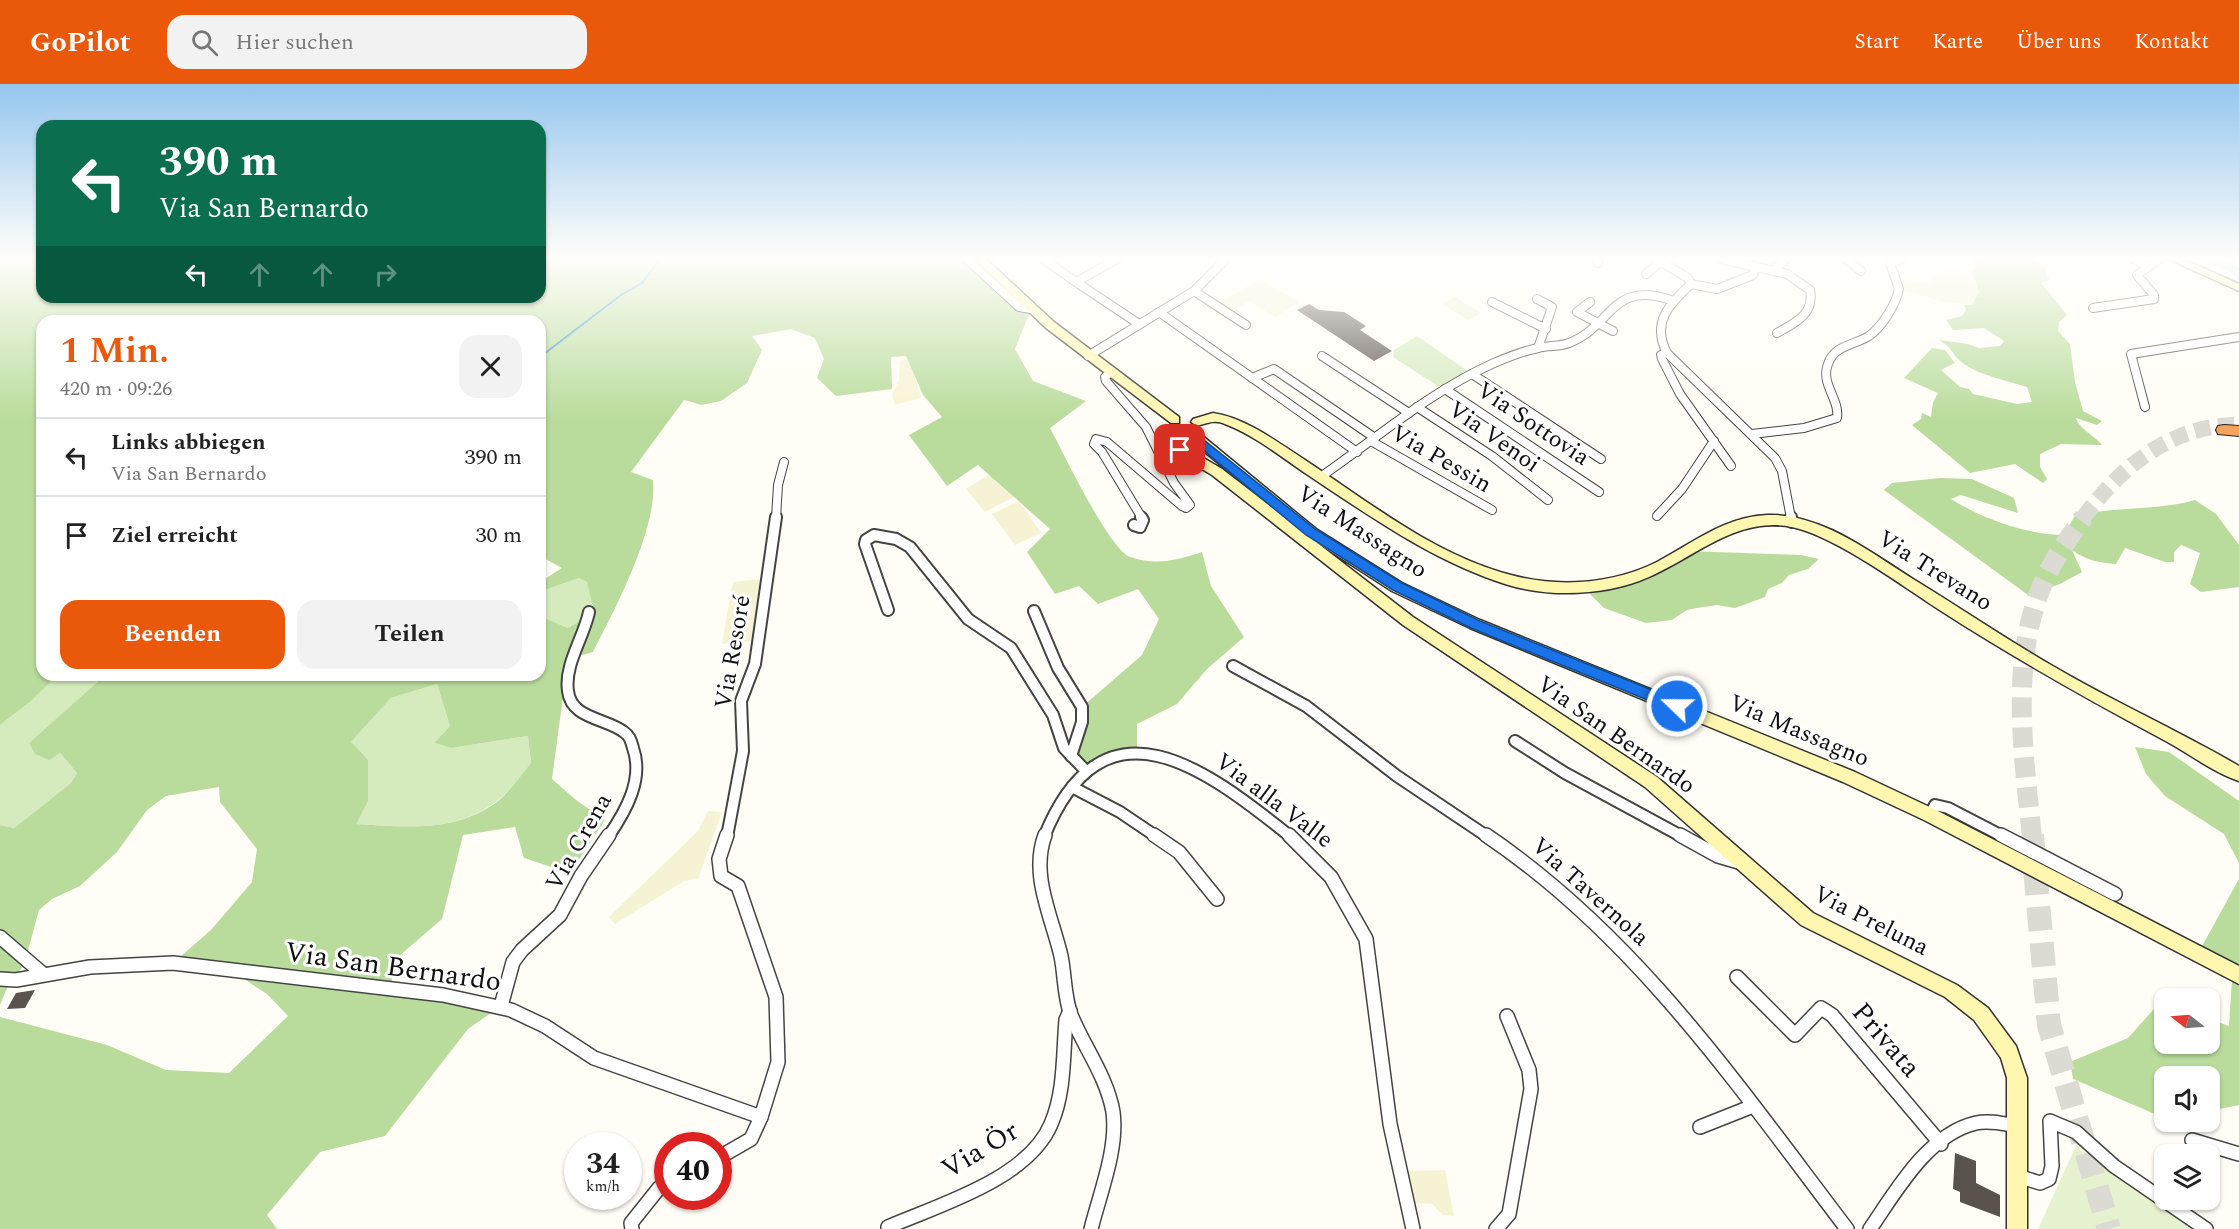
<!DOCTYPE html>
<html lang="de">
<head>
<meta charset="utf-8">
<style>
	:root { --surface:#fff; --page:#f2f2f2; --text:#222; --muted:#767676; --line:#e0e0e0; --accent:#ea580c }
	body { margin:0; font-family:Spectral,serif; background:var(--page); color:var(--text); height:100vh; display:flex; flex-direction:column; font-size:22px; white-space:nowrap }
	* { box-sizing:border-box; margin:0 }
	p { font-size:20px; color:var(--muted) }
	.icon { flex:none; width:33px; height:33px; fill:none; stroke:currentColor; stroke-width:2; stroke-linecap:round; stroke-linejoin:round }
	.map { position:relative; flex:1; overflow:hidden }
	.side { position:absolute; left:36px; top:231px; width:510px; height:366px; display:flex; flex-direction:column; background:var(--surface); border-radius:18px; box-shadow:0 2px 4px #0004 }
	.side>* { flex:none }
	.banner { position:absolute; left:36px; top:36px; width:510px; height:183px; border-radius:18px; box-shadow:0 2px 4px #0004; background:#0b6e4f; color:#fff; overflow:hidden }
	.needle { width:39px; rotate:287deg }
	.tools { position:absolute; left:2154px; top:904px; display:grid; gap:12px }
	.tools a { display:grid; place-items:center; width:66px; height:66px; border-radius:12px; background:var(--surface); box-shadow:0 2px 4px #0004; font-size:30px }
	.speed { position:absolute; left:564px; top:1048px; display:flex; gap:12px; font-size:30px; font-weight:700; text-align:center }
	.speed>* { display:grid; place-content:center; width:78px; height:78px; border-radius:50%; background:var(--surface); box-shadow:0 2px 4px #0004; line-height:1 }
	.speed small { font-size:15px; font-weight:400 }
	.speed .limit { border:9px solid #d22; background:#fff; color:#111 }
	.pin { position:absolute; display:grid; place-items:center; width:51px; height:51px; color:#fff; margin:-26px; border-radius:12px; box-shadow:0 3px 9px #0006 }
	.me { position:absolute; width:66px; margin:-33px; rotate:292deg; stroke-linejoin:round; filter:drop-shadow(0 0 4px #0008) }
	.turn { display:flex; align-items:center; gap:21px; height:126px; padding:0 24px; font-size:27px }
	.turn .icon { width:78px; height:78px; stroke-width:2.5 }
	.turn b { display:block; font-size:42px; line-height:51px }
	.lanes { display:flex; align-items:center; height:57px; padding:0 24px; background:#0003; justify-content:center; gap:30px; direction:ltr }
	.lanes .off { opacity:.35 }
	.round { display:grid; place-items:center; flex:none; width:63px; height:63px; border-radius:18px; background:var(--page) }
	.head { display:flex; align-items:center; justify-content:space-between; height:102px; padding:0 24px }
	h1 { font-size:36px; font-weight:700; line-height:45px; color:var(--accent) }
	.primary-button { display:flex; gap:12px; margin-top:auto; padding:12px 24px }
	.primary-button a { flex:1; height:69px; border-radius:18px; background:var(--accent); color:#fff; font-size:24px; font-weight:700; line-height:69px; text-align:center }
	.primary-button a+a { background:var(--page); color:var(--text) }
	ul { padding:0; list-style:none }
	li { display:flex; align-items:center; gap:18px; height:78px; padding:0 24px; border-top:2px solid var(--line) }
	li div { flex:1 }
	li b { display:block; font-size:22px }
	li em { font-style:normal }
	header { display:flex; align-items:center; gap:36px; box-sizing:border-box; height:84px; padding:0 30px; background:var(--accent); color:#fff }
	header strong { font-size:28px }
	nav { display:flex; gap:33px; margin-inline-start:auto; font-size:21px }
	.search { width:420px; height:54px; background:var(--page); display:flex; align-items:center; gap:15px; box-sizing:border-box; padding:0 21px; border-radius:18px; color:var(--muted); font-size:22px }
	.map>svg:first-child { display:block }
</style>
</head>
<body>
<header>
<strong>GoPilot</strong>
<div class="search"><svg class="icon" aria-label="search" viewBox="0 0 24 24"><circle cx="10" cy="10" r="6"/><path d="M15 15l6 6"/></svg>Hier suchen</div>
<nav><a>Start</a><a>Karte</a><a>Über uns</a><a>Kontakt</a></nav>
</header>
<div class="map">
<svg width="2239" height="1145" viewBox="0 0 2239 1145">
	<rect width="100%" height="100%" fill="#fffdf5"/>
	<!-- farmland -->
	<g fill="#f6f3d4">
		<polygon points="1955,181 1978,201 1979,208 1972,221 1944,218 1899,205 1893,190 1912,197 1930,199 1936,190"/>
		<polygon points="1260,195 1299,218 1275,233 1249,217 1232,227 1219,219"/>
		<polygon points="910,274 921,314 895,321 892,311 899,296 900,277"/>
		<polygon points="992,389 1014,413 985,428 966,405"/>
		<polygon points="1019,417 1041,449 1015,461 992,430"/>
		<polygon points="760,495 754,557 722,560 733,498"/>
		<polygon points="708,727 722,728 698,795 684,797 615,840 609,833 698,747"/>
		<polygon points="1445,1086 1454,1132 1443,1131 1432,1120 1412,1119 1405,1087"/>
	</g>
	<!-- green -->
	<g fill="#d5ebbd">
		<polygon points="1417,252 1472,290 1444,306 1393,273 1394,266"/>
		<polygon points="579,494 588,498 594,528 568,544 540,532 540,498 542,507"/>
		<polygon points="58,591 83,591 102,595 29,659 60,669 77,689 71,699 14,744 0,741 0,641 30,618"/>
		<path d="M437 600 450 642 434 659 451 664 528 652 531 679C521 691 510 708 497 717 455 749 405 743 356 740L351 658 391 614Z"/>
	</g>
	<!-- forest -->
	<g fill="#b9dc9c" fill-rule="evenodd">
		<path d="M0 175H42V213H540V175H979L1031 225 1015 265 1033 297 1086 317 1050 344C1063 368 1109 465 1130 473 1157 482 1177 476 1202 468L1211 502 1244 553 1207 585 1177 620 1137 640V667L1085 686 1071 672 1082 623 1142 571 1159 535 1138 505 1098 520 1079 502 1055 510 1027 468 1050 445 978 381 947 402 909 351 942 333 923 311 906 272 891 273 892 305 836 312 817 294 824 275 815 254 791 245 752 252 762 266 747 299 721 317 702 321 684 316 631 388 653 396C658 444 615 525 593 568L568 575 552 695 576 716 605 736 570 789 524 774 515 743 463 751 442 835 392 878V907L501 922 468 945 385 1052 320 1068 267 1131 277 1145H0V933L107 961 166 986 229 989 288 932 267 910 227 884 173 879 211 846 252 798 257 765 220 718 219 703 166 712 147 726 117 768 80 802 52 815 39 826 24 881 8 902 0 921V741L14 744 71 699 77 689 60 669 49 676 35 670 29 659 101 595 83 591H540V532L568 544 594 528 587 498 579 494 542 507 540 498 562 484 540 472V237H42V591H58L30 618 0 641ZM437 600 450 642 434 659 451 664 528 652 531 679C521 691 510 707 498 717 456 749 405 743 356 740L368 717V676L351 658 391 614Z"/>
		<path d="M1969 175H2034L2044 182 2049 196 2041 199 2067 231 2059 238 2058 247 2070 260 2075 298 2083 327 2102 337 2097 341 2076 334C2079 345 2095 352 2102 361L2061 360 2040 370V383L2047 395 2043 399 2015 380 1970 389 1912 341 1921 335 1922 329 1931 333 1933 318 1938 309 1904 294 1932 264 1945 266 1955 279 1941 286 1960 303 1969 305 1973 310 2017 320 2032 318 2027 303C2006 296 1976 291 1959 276 1951 268 1953 264 1939 256L1968 260 1979 264 2000 262 2004 257 1984 244 1953 246 1946 236 1962 232 1966 226 1964 221H1972L1979 208 1972 187 1978 181Z"/>
		<path d="M1940 394 1972 395 2014 414 2018 429 1961 411 1951 415C1983 435 2025 450 2063 451L2075 432C2115 422 2156 427 2195 416L2216 430 2239 461V503L2201 508 2190 500 2200 469 2181 461 2174 468V478H2165L2125 464 2116 480C2100 479 2085 476 2072 466L2082 488 2060 500 2028 511 1884 406 1892 399Z"/>
		<polygon points="1686,467 1801,471 1819,475 1808,485 1789,491 1782,499 1768,505 1765,513 1735,524 1717,521 1697,524 1687,526 1672,536 1646,539 1604,524 1583,503 1605,501"/>
		<polygon points="2135,663 2169,668 2239,717 2239,779 2224,750 2165,712 2146,690"/>
		<polygon points="2239,795 2239,1021 2210,1027 2210,993 2164,993 2164,1034 2073,995 2070,978 2128,954 2163,915 2164,960 2210,960 2210,935 2229,942 2233,880 2201,864"/>
	</g>
	<!-- pitch -->
	<g fill="#e6f2cf">
		<polygon points="1455,213 1481,229 1468,236 1442,220"/>
		<polygon points="2076,1062 2195,1145 2038,1145"/>
	</g>
	<g fill="none" stroke-linecap="round" stroke-linejoin="round">
		<!-- stream -->
		<polyline stroke="#3f96cf" stroke-width="2" points="540,273 621,211 642,199 660,175"/>
		<!-- river -->
		<polygon fill="#b9e0f7" fill-rule="evenodd" points="2202,175 2221,175 2239,184 2239,193"/>
	</g>
	<!-- building -->
	<g fill="#5a524d">
		<polygon points="1309,220 1319,226 1344,228 1366,242 1360,246 1392,267 1374,277 1297,226"/>
		<polygon points="35,906 25,924 7,925 16,909"/>
		<polygon points="1955,1069 1976,1077 1976,1099 2000,1111 2000,1133 1960,1118 1960,1108 1953,1105"/>
	</g>
	<g fill="none" stroke-linecap="round" stroke-linejoin="round">
		<!-- highway-tunnel-far2 -->
		<path stroke="#dbdad3" stroke-width="16" stroke-dasharray="16 8" stroke-linecap="butt" d="M2083 434C2120 384 2170 342 2235 341"/>
		<!-- highway-tunnel-far1 -->
		<path stroke="#dbdad3" stroke-width="20" stroke-dasharray="20 10" stroke-linecap="butt" d="M2032 753C2024 675 2011 587 2038 512 2048 483 2066 457 2084 433"/>
		<!-- highway-tunnel -->
		<polyline stroke="#dbdad3" stroke-width="24" stroke-dasharray="24 12" stroke-linecap="butt" points="2032,751 2049,941 2109,1145"/>
		<!-- street-far2 casing -->
		<g stroke="#444" stroke-width="10">
			<g id="street-far2">
				<polyline points="967,175 1019,223 1031,225"/>
				<polyline points="1043,175 1076,198 1117,175"/>
				<polyline points="1597,175 1598,179"/>
				<polyline points="1656,175 1688,194 1691,200"/>
				<path d="M1721 175 1787 190 1810 206C1815 230 1795 239 1777 249"/>
				<polyline points="1846,175 1861,187"/>
				<polyline points="2134,175 2148,183"/>
				<polyline points="1776,184 1786,175"/>
				<polyline points="1646,190 1659,179"/>
				<polyline points="1076,198 1139,240"/>
				<path d="M1691 200C1669 220 1651 239 1667 269L1775 374 1782 387 1791 434"/>
				<polyline points="1691,200 1717,205 1753,191 1756,184"/>
				<polyline points="1194,207 1246,241"/>
				<polyline points="1537,215 1552,223 1538,264"/>
				<polyline points="1492,218 1546,245"/>
				<polyline points="1590,218 1577,228 1613,247"/>
				<polyline points="2093,224 2154,215 2154,211 2137,191 2159,175"/>
				<polyline points="1159,228 1357,368"/>
				<polyline points="1667,269 1661,271 1662,275 1680,310 1731,382"/>
				<polyline points="1088,272 1194,207 1226,175"/>
				<polyline points="1322,272 1409,329"/>
				<polyline points="1111,288 1105,293 1106,297 1146,343 1174,399 1190,421 1186,424 1182,422 1107,358 1096,355 1094,360 1102,368 1142,434"/>
				<polyline points="1472,290 1601,375"/>
				<polyline points="1252,294 1274,285 1375,354"/>
				<polyline points="1445,305 1599,408"/>
				<polyline points="1417,323 1492,372 1548,416"/>
				<polyline points="2145,323 2131,270 2239,253"/>
				<path d="M1752 350 1804 344 1837 334C1840 315 1820 300 1828 280 1834 261 1855 261 1869 252 1882 243 1896 220 1899 205L1890 179 1901 175"/>
				<polyline points="1371,357 1492,426"/>
				<path d="M1322 392C1378 353 1431 307 1494 279 1508 273 1523 267 1538 264 1548 261 1559 263 1569 259 1614 241 1611 196 1671 216"/>
				<polyline points="1657,432 1682,405 1714,357"/>
				<polyline points="776,434 778,401 784,378"/>
			</g>
		</g>
		<!-- street-far1 casing -->
		<g stroke="#444" stroke-width="14">
			<g id="street-far1">
				<polyline points="1791,433 1792,438"/>
				<polyline points="1134,441 1140,443 1143,436 1141,433"/>
				<polyline points="888,526 865,460 866,456 874,451 896,455 910,463 968,535 1011,564 1053,631 1064,664 1085,686"/>
				<polyline points="1034,527 1058,584 1082,623 1082,638 1071,672"/>
				<path d="M589 528C584 553 564 581 568 607 571 635 606 634 624 648 630 652 631 657 633 664 644 695 626 727 608 753"/>
				<polyline points="1233,582 1306,622 1397,692 1488,753"/>
				<polyline points="1515,657 1565,689 1683,753"/>
				<polyline points="1072,703 1120,728 1157,753"/>
				<polyline points="1930,731 1935,721 1948,724 2004,753"/>
				<polyline points="727,753 743,667 741,617 755,580 776,433"/>
				<path d="M1044 753C1103 606 1205 684 1291 753"/>
			</g>
		</g>
		<!-- street casing -->
		<g stroke="#444" stroke-width="16">
			<g id="street">
				<polyline points="727,751 719,775 721,792 738,802 776,913 778,978 761,1033"/>
				<path d="M1045 751C1030 791 1052 833 1061 872 1065 892 1064 912 1071 931 1084 963 1107 993 1113 1028 1118 1065 1100 1109 1091 1145"/>
				<polyline points="1154,751 1179,768 1217,815"/>
				<polyline points="1289,751 1331,793 1366,855 1390,1040 1413,1145"/>
				<path d="M1486 751C1637 853 1738 1002 1847 1145"/>
				<polyline points="1680,751 1718,772 1742,779"/>
				<polyline points="2001,751 2115,810"/>
				<polyline points="0,853 43,890"/>
				<polyline points="1737,893 1795,951 1821,924 1832,931 1941,1060"/>
				<polyline points="0,895 16,896 90,883 173,879 443,911 511,926 545,942 594,974 761,1033 751,1055 718,1074"/>
				<polyline points="501,922 513,878 522,866 560,831 581,792 609,751"/>
				<polyline points="1700,1043 1753,1022"/>
				<polyline points="2192,1056 2239,1070"/>
				<polyline points="2018,1092 2040,1099 2049,1095 2052,1082 2050,1037 2076,1048 2114,1082 2206,1145"/>
				<path d="M888 1143C939 1121 1028 1095 1051 1040 1065 1008 1063 970 1066 936L1070 927"/>
				<polyline points="632,1145 631,1139 659,1104 668,1100"/>
				<polyline points="1496,1145 1509,1130 1531,1005 1529,986 1507,932"/>
				<path d="M1870 1145C1896 1107 1928 1050 1976 1039 1990 1036 2005 1040 2018 1042"/>
			</g>
		</g>
		<!-- secondary casing -->
		<g stroke="#333" stroke-width="3">
			<g id="secondary">
				<polygon points="974,175 986,175 1054,238 1179,333 1179,339 1171,339 1046,244"/>
				<polygon points="2168,175 2183,175 2239,200 2239,207"/>
				<path d="M1213 329C1246 334 1277 358 1305 376 1369 418 1434 471 1511 491 1558 504 1613 500 1657 478 1693 459 1724 433 1767 431 1821 429 1870 468 1913 495 1959 523 2004 554 2051 581 2112 617 2177 646 2239 682V697C2212 688 2187 668 2162 655 2085 614 2011 572 1938 525 1900 500 1848 462 1806 447 1745 425 1701 470 1649 493 1607 512 1549 514 1505 500 1431 476 1370 432 1305 389 1280 372 1254 351 1225 340 1215 335 1207 339 1197 342L1191 338 1193 335Z"/>
				<polygon points="1179,348 1185,352 1182,360 1185,363 1222,385 1283,432 1189,355 1189,349 1199,349 1316,445 1402,499 1480,536 1855,688 1936,726 2239,882 2239,900 1924,736 1843,698 1470,544 1392,507 1316,458 1413,533 1657,693 1813,829 1957,901 1988,924 2016,962 2027,994 2027,1145 2007,1145 2007,994 2001,974 1974,936 1945,913 1801,841 1645,703 1403,541 1212,391 1175,369 1170,360 1174,349"/>
			</g>
		</g>
		<!-- highway casing -->
		<g stroke="#222" stroke-width="2">
			<polygon id="highway" points="2224,341 2239,342 2239,352 2218,350 2216,346 2218,342"/>
		</g>
		<!-- street-far2 -->
		<use href="#street-far2" stroke="#fff" stroke-width="8"/>
		<!-- street-far1 -->
		<use href="#street-far1" stroke="#fff" stroke-width="10"/>
		<!-- street -->
		<use href="#street" stroke="#fff" stroke-width="13"/>
		<!-- secondary -->
		<use href="#secondary" fill="#fff6b0" fill-rule="evenodd"/>
		<!-- highway -->
		<use href="#highway" fill="#f5a25d" fill-rule="evenodd"/>
	</g>
	<!-- sky -->
	<linearGradient id="sky" x2="0" y2="1"><stop stop-color="#95c6ee"/><stop offset="0.52" stop-color="#fffefa"/><stop offset="1" stop-color="#fffefa" stop-opacity="0"/></linearGradient>
	<rect width="2239" height="335" fill="url(#sky)"/>
	<!-- route -->
	<polygon fill="#1a73e8" stroke="#114b97" stroke-width="1.5" points="1194,348 1315,445 1402,499 1480,537 1682,618 1682,626 1672,626 1471,544 1393,506 1306,451 1191,356 1183,356 1184,369 1175,369 1170,360 1174,349"/>
	<g text-anchor="middle" dominant-baseline="central" stroke-width="6" stroke-linejoin="round" paint-order="stroke">
		<!-- street labels -->
		<g font-size="24" fill="#111" stroke="#fff">
			<text transform="translate(1533 340) rotate(34)">Via Sottovia</text>
			<text transform="translate(1494 353) rotate(35)">Via Venoi</text>
			<text transform="translate(1441 375) rotate(30)">Via Pessin</text>
			<text transform="translate(1362 448) rotate(33)">Via Massagno</text>
			<text transform="translate(1935 487) rotate(32)">Via Trevano</text>
			<text transform="translate(733 568) rotate(-80)">Via Resoré</text>
			<text transform="translate(1799 647) rotate(23)">Via Massagno</text>
			<text transform="translate(1616 651) rotate(35)">Via San Bernardo</text>
			<text transform="translate(1274 717) rotate(37)">Via alla Valle</text>
			<text transform="translate(579 758) rotate(-60)">Via Crena</text>
			<text transform="translate(1590 808) rotate(42)">Via Tavernola</text>
			<text transform="translate(1871 837) rotate(27)">Via Preluna</text>
		</g>
		<!-- near-street labels -->
		<g font-size="28" fill="#111" stroke="#fff">
			<text transform="translate(393 883) rotate(8)">Via San Bernardo</text>
			<text transform="translate(1886 956) rotate(49)">Privata</text>
			<text transform="translate(980 1066) rotate(-31)">Via Ör</text>
		</g>
	</g>
</svg>
<div class="tools">
<a><svg class="needle" viewBox="-14 -14 28 28"><path d="M0-13l5 13h-10z" fill="#e53935"/><path d="M0 13l5-13h-10z" fill="#767676"/></svg></a>
<a><svg class="icon" aria-label="sound" viewBox="0 0 24 24"><path d="M4 9h4l5-4v14l-5-4H4zM17 9q2 3 0 6"/></svg></a>
<a><svg class="icon" aria-label="layers" viewBox="0 0 24 24"><path d="M12 4l9 5-9 5-9-5zM3 14l9 5 9-5"/></svg></a>
</div>
<div class="speed"><div>34<small>km/h</small></div><div class="limit">40</div></div>
<div class="pin" style="left:1180px;top:366px;background:#d93025"><svg class="icon" aria-label="arrive" viewBox="0 0 24 24"><path d="M6 21V4h12l-3 4 3 4H6"/></svg></div>
<svg class="me" style="left:1677px;top:622px" viewBox="-20 -20 40 40"><circle r="17" fill="#1a73e8" stroke="#fff" stroke-width="3"/><path d="M0-11L8 9 0 5-8 9z" fill="#fff"/></svg>
<div class="banner">
<div class="turn"><svg class="icon" aria-label="left" viewBox="0 0 24 24"><path d="M17 20v-9H6M10 6l-5 5 5 5"/></svg><div><b>390 m</b>Via San Bernardo</div></div>
<div class="lanes"><svg class="icon" aria-label="left" viewBox="0 0 24 24"><path d="M17 20v-9H6M10 6l-5 5 5 5"/></svg><svg class="icon off" aria-label="ahead" viewBox="0 0 24 24"><path d="M12 20V5M6 11l6-6 6 6"/></svg><svg class="icon off" aria-label="ahead" viewBox="0 0 24 24"><path d="M12 20V5M6 11l6-6 6 6"/></svg><svg class="icon off" aria-label="right" viewBox="0 0 24 24"><path d="M7 20v-9h11M14 6l5 5-5 5"/></svg></div>
</div>
<section class="side">
<div class="head"><div><h1>1 Min.</h1><p>420 m · 09:26</p></div><a class="round"><svg class="icon" aria-label="close" viewBox="0 0 24 24"><path d="M6 6l12 12M18 6L6 18"/></svg></a></div>
<ul>
<li><svg class="icon" aria-label="left" viewBox="0 0 24 24"><path d="M17 20v-9H6M10 6l-5 5 5 5"/></svg><div><b>Links abbiegen</b><p>Via San Bernardo</p></div><em>390 m</em></li>
<li><svg class="icon" aria-label="arrive" viewBox="0 0 24 24"><path d="M6 21V4h12l-3 4 3 4H6"/></svg><div><b>Ziel erreicht</b></div><em>30 m</em></li>
</ul>
<div class="primary-button"><a>Beenden</a><a>Teilen</a></div>
</section>
</div>
</body>
</html>
